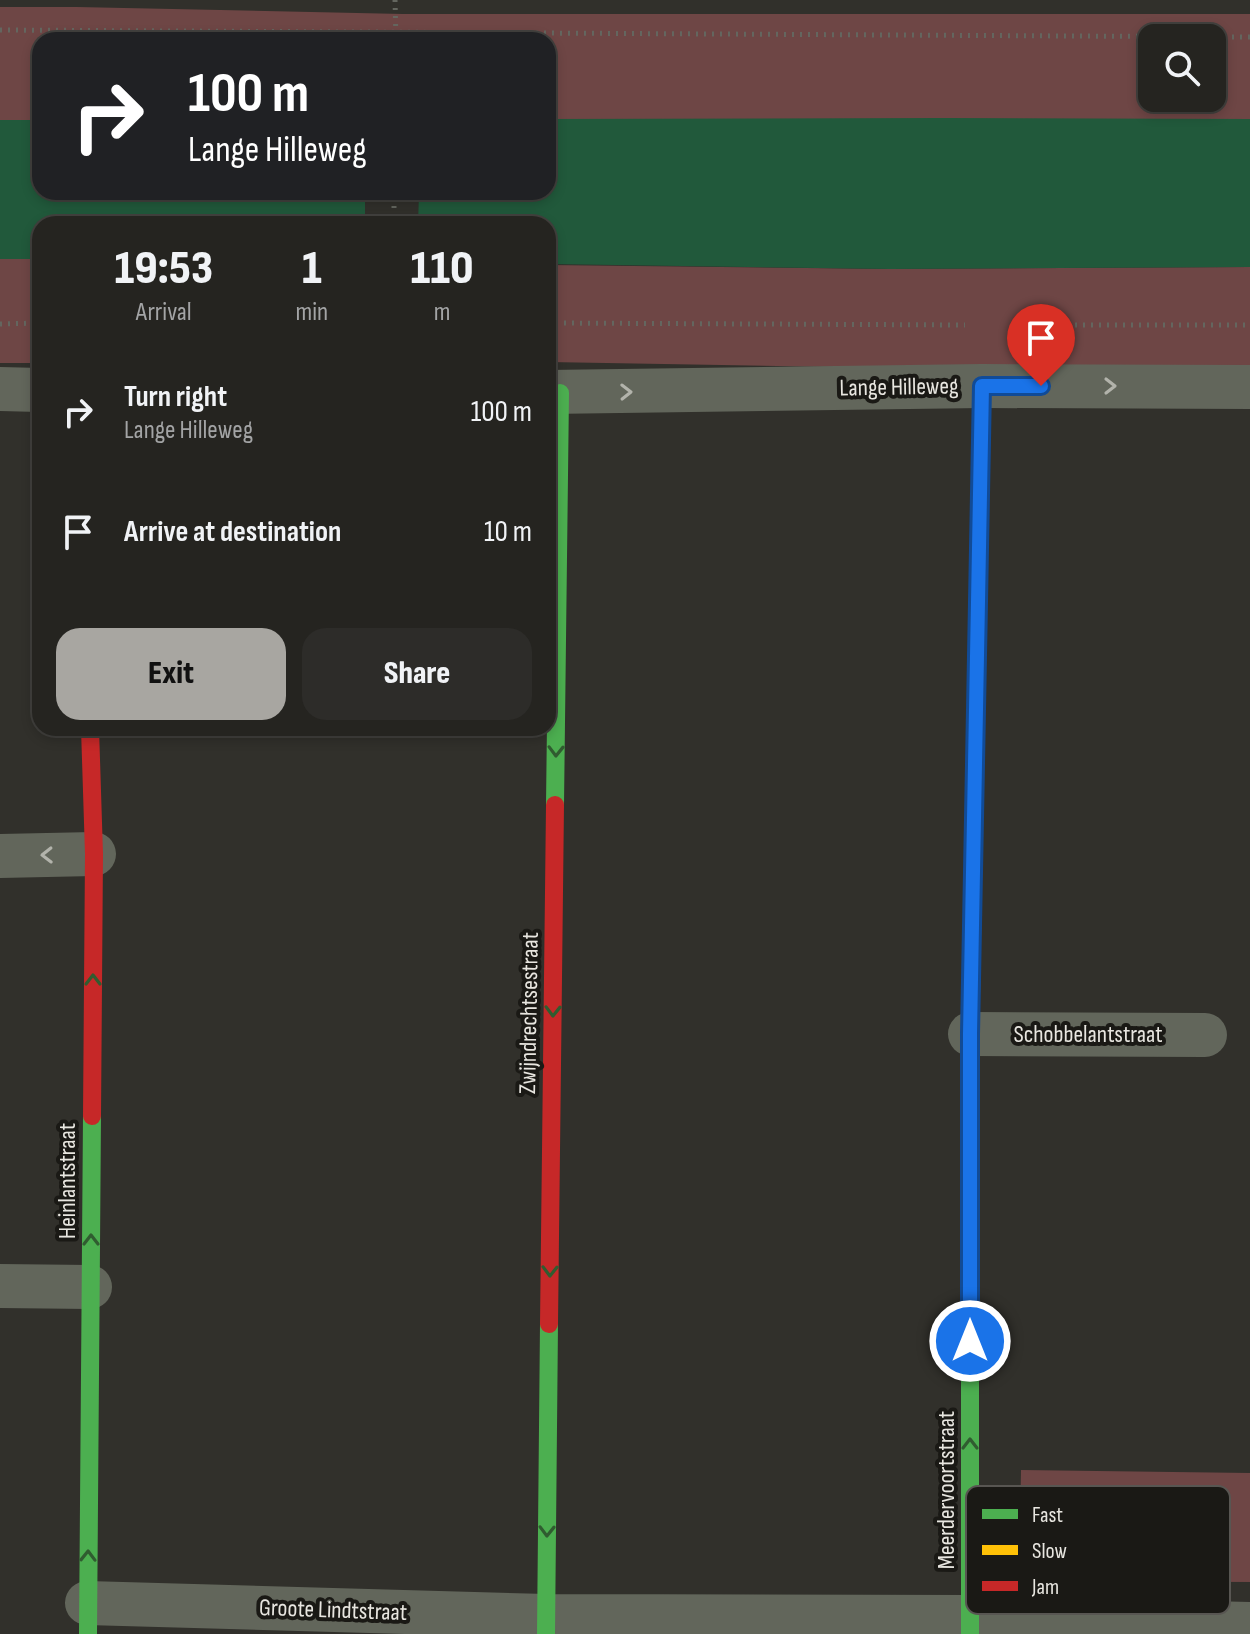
<!DOCTYPE html>
<html lang="en">
<head>
<meta charset="utf-8">
<style>
	:root { --surface:#252420; --page:#2d2c29; --text:#f1f3f6; --muted:#a3a4a5; --line:#42413e; --accent:#a8a6a1 }
	body { margin:0; font-family:"Sofia Sans Condensed",sans-serif; background:var(--page); color:var(--text); height:100vh; display:flex; flex-direction:column; font-size:30px; white-space:nowrap }
	* { box-sizing:border-box; margin:0 }
	p { font-size:26px; color:var(--muted) }
	.icon { flex:none; width:44px; height:44px; fill:none; stroke:currentColor; stroke-width:2; stroke-linecap:round; stroke-linejoin:round }
	.map { position:relative; flex:1; overflow:hidden }
	.drawer { position:absolute; left:32px; top:216px; width:524px; height:520px; display:flex; flex-direction:column; background:var(--surface); border-radius:24px; box-shadow:0 4px 12px #0003,0 0 0 2px var(--line) }
	.drawer>* { flex:none }
	.banner { position:absolute; left:32px; top:32px; width:524px; height:168px; border-radius:24px; box-shadow:0 4px 12px #0003,0 0 0 2px var(--line); background:#202124; color:#fff; overflow:hidden }
	.buttons { position:absolute; left:1138px; top:24px; display:grid; gap:16px }
	.buttons a { display:grid; place-items:center; width:88px; height:88px; border-radius:16px; background:var(--surface); box-shadow:0 4px 12px #0003,0 0 0 2px var(--line); font-size:40px }
	.pin { position:absolute; display:grid; place-items:center; width:68px; height:68px; color:#fff; margin:-82px -34px; border-radius:50% 50% 50% 0; rotate:-45deg; box-shadow:0 0 8px #0007 }
	.pin .icon { rotate:45deg }
	.me { position:absolute; width:88px; margin:-44px; rotate:0deg; stroke-linejoin:round; filter:drop-shadow(0 0 6px #0008) }
	.turn { display:flex; align-items:center; gap:28px; height:168px; padding:0 24px; font-size:36px }
	.turn .icon { width:104px; height:104px; stroke-width:2.5 }
	.turn b { display:block; font-size:56px; line-height:68px }
	.eta { display:flex; justify-content:space-evenly; align-items:center; height:136px; text-align:center }
	.eta b { font-size:48px; font-weight:800; line-height:56px }
	.primary-button { display:flex; gap:16px; margin-top:auto; padding:16px 24px }
	.primary-button a { flex:1; height:92px; border-radius:24px; background:var(--accent); color:#111; font-size:32px; font-weight:800; line-height:92px; text-align:center }
	.primary-button a+a { background:var(--page); color:var(--text) }
	ul { padding:0; list-style:none }
	li { display:flex; align-items:center; gap:24px; height:120px; padding:0 24px }
	li div { flex:1 }
	li b { display:block; font-size:30px }
	li em { font-style:normal }
	.map>svg:first-child { display:block }
</style>
</head>
<body>
<div class="map">
<svg width="1250" height="1634" viewBox="0 0 1250 1634">
	<rect width="100%" height="100%" fill="#31302b"/>
	<!-- green -->
	<g fill="#6e4645" fill-rule="evenodd">
		<path d="M0 7H77L403 14H1250V119H548V40H40V120H0ZM1152 38H1212V98H1152Z"/>
		<rect x="0" y="259" width="40" height="104"/>
		<polygon points="548,265 890,269 1250,267 1250,369 1020,370 548,362"/>
		<polygon points="1021,1470 1250,1473 1250,1582 1019,1581"/>
	</g>
	<!-- water -->
	<polygon fill="#21593b" points="944,118 1250,119 1250,267 890,269 548,264 548,224 40,224 40,259 0,259 0,120 40,120 40,192 548,192 548,119"/>
	<!-- pier -->
	<polygon fill="#31302b" points="365,192 419,192 418,224 365,224"/>
	<g fill="none" stroke-linecap="round" stroke-linejoin="round">
		<!-- path -->
		<g stroke="#64665f" stroke-width="5" stroke-dasharray="2 6" stroke-linecap="butt">
			<polyline points="395,0 396,40"/>
			<polyline points="0,30 1250,37"/>
			<polyline points="394,224 394,192"/>
			<polyline points="548,323 965,325"/>
			<polyline points="0,324 40,323"/>
			<polyline points="1043,325 1250,325"/>
		</g>
		<!-- street -->
		<g stroke="#62665b" stroke-width="44">
			<polyline points="0,389 40,390"/>
			<polyline points="548,392 982,386 1250,387"/>
			<polyline points="0,856 94,854"/>
			<polyline points="970,1034 1205,1035"/>
			<polyline points="0,1286 90,1287"/>
			<polyline points="87,1603 546,1616 970,1617 1250,1624"/>
		</g>
		<!-- fast -->
		<g stroke="#4caf50" stroke-width="18">
			<polyline points="555,805 560,393"/>
			<polyline points="970,1052 970,1634"/>
			<polyline points="88,1634 92,1116"/>
			<polyline points="546,1634 549,1324"/>
		</g>
		<!-- slow -->
		<polyline stroke="#ffc107" stroke-width="18" points="970,1052 978,593"/>
		<!-- jam -->
		<g stroke="#c62828" stroke-width="18">
			<polyline points="978,593 982,386"/>
			<polyline points="90,728 94,854 92,1116"/>
			<polyline points="549,1324 555,805"/>
		</g>
	</g>
	<!-- one-way arrows -->
	<defs><path id="oneway-chevron" d="M-2-3.5L2.5 0L-2 3.5" fill="none" stroke-width="1.6" stroke-linecap="round" stroke-linejoin="round" transform="scale(2)"/></defs>
	<g stroke="#b2b3ab">
		<use href="#oneway-chevron" transform="translate(1110 386)"/>
		<use href="#oneway-chevron" transform="translate(626 392) rotate(-1)"/>
		<use href="#oneway-chevron" transform="translate(47 855) rotate(179)"/>
	</g>
	<g stroke="#305c30">
		<use href="#oneway-chevron" transform="translate(556 751) rotate(91)"/>
		<use href="#oneway-chevron" transform="translate(93 980) rotate(-90)"/>
		<use href="#oneway-chevron" transform="translate(553 1011) rotate(91)"/>
		<use href="#oneway-chevron" transform="translate(91 1240) rotate(-90)"/>
		<use href="#oneway-chevron" transform="translate(550 1271) rotate(91)"/>
		<use href="#oneway-chevron" transform="translate(970 1444) rotate(-90)"/>
		<use href="#oneway-chevron" transform="translate(547 1531) rotate(91)"/>
		<use href="#oneway-chevron" transform="translate(88 1556) rotate(-89)"/>
	</g>
	<g fill="none" stroke-linecap="round" stroke-linejoin="round">
		<!-- route casing -->
		<g stroke="#114b97" stroke-width="20">
			<polyline id="route" points="970,1341 970,1034 982,386 1041,386"/>
		</g>
		<!-- route -->
		<use href="#route" stroke="#1a73e8" stroke-width="14"/>
	</g>
	<g text-anchor="middle" dominant-baseline="central" stroke-width="8" stroke-linejoin="round" paint-order="stroke">
		<!-- street labels -->
		<g font-size="24" fill="#e8e6e0" stroke="#1a1915">
			<text transform="translate(899 387) rotate(-1)">Lange Hilleweg</text>
			<text transform="translate(529 1013) rotate(-89)">Zwijndrechtsestraat</text>
			<text x="1088" y="1034">Schobbelantstraat</text>
			<text transform="translate(67 1181) rotate(-90)">Heinlantstraat</text>
			<text transform="translate(946 1490) rotate(-90)">Meerdervoortstraat</text>
			<text transform="translate(333 1610) rotate(2)">Groote Lindtstraat</text>
		</g>
	</g>
	<!-- legend -->
	<rect x="966" y="1486" width="264" height="128" rx="12" fill="#1a1915" stroke="#585652" stroke-width="2"/>
	<rect x="982" y="1509" width="36" height="10" fill="#4caf50"/>
	<rect x="982" y="1545" width="36" height="10" fill="#ffc107"/>
	<rect x="982" y="1581" width="36" height="10" fill="#c62828"/>
	<g font-size="22" fill="#e8e6e0">
		<text x="1032" y="1522">Fast</text>
		<text x="1032" y="1558">Slow</text>
		<text x="1032" y="1594">Jam</text>
	</g>
</svg>
<div class="buttons">
<a><svg class="icon" aria-label="search" viewBox="0 0 24 24"><circle cx="10" cy="10" r="6"/><path d="M15 15l6 6"/></svg></a>
</div>
<div class="pin" style="left:1041px;top:386px;background:#d93025"><svg class="icon" aria-label="arrive" viewBox="0 0 24 24"><path d="M6 21V4h12l-3 4 3 4H6"/></svg></div>
<svg class="me" style="left:970px;top:1341px" viewBox="-20 -20 40 40"><circle r="17" fill="#1a73e8" stroke="#fff" stroke-width="3"/><path d="M0-11L8 9 0 5-8 9z" fill="#fff"/></svg>
<div class="banner">
<div class="turn"><svg class="icon" aria-label="right" viewBox="0 0 24 24"><path d="M7 20v-9h11M14 6l5 5-5 5"/></svg><div><b>100 m</b>Lange Hilleweg</div></div>
</div>
<section class="drawer">
<div class="eta">
<div><b>19:53</b><p>Arrival</p></div>
<div><b>1</b><p>min</p></div>
<div><b>110</b><p>m</p></div>
</div>
<ul>
<li><svg class="icon" aria-label="right" viewBox="0 0 24 24"><path d="M7 20v-9h11M14 6l5 5-5 5"/></svg><div><b>Turn right</b><p>Lange Hilleweg</p></div><em>100 m</em></li>
<li><svg class="icon" aria-label="arrive" viewBox="0 0 24 24"><path d="M6 21V4h12l-3 4 3 4H6"/></svg><div><b>Arrive at destination</b></div><em>10 m</em></li>
</ul>
<div class="primary-button"><a>Exit</a><a>Share</a></div>
</section>
</div>
</body>
</html>
